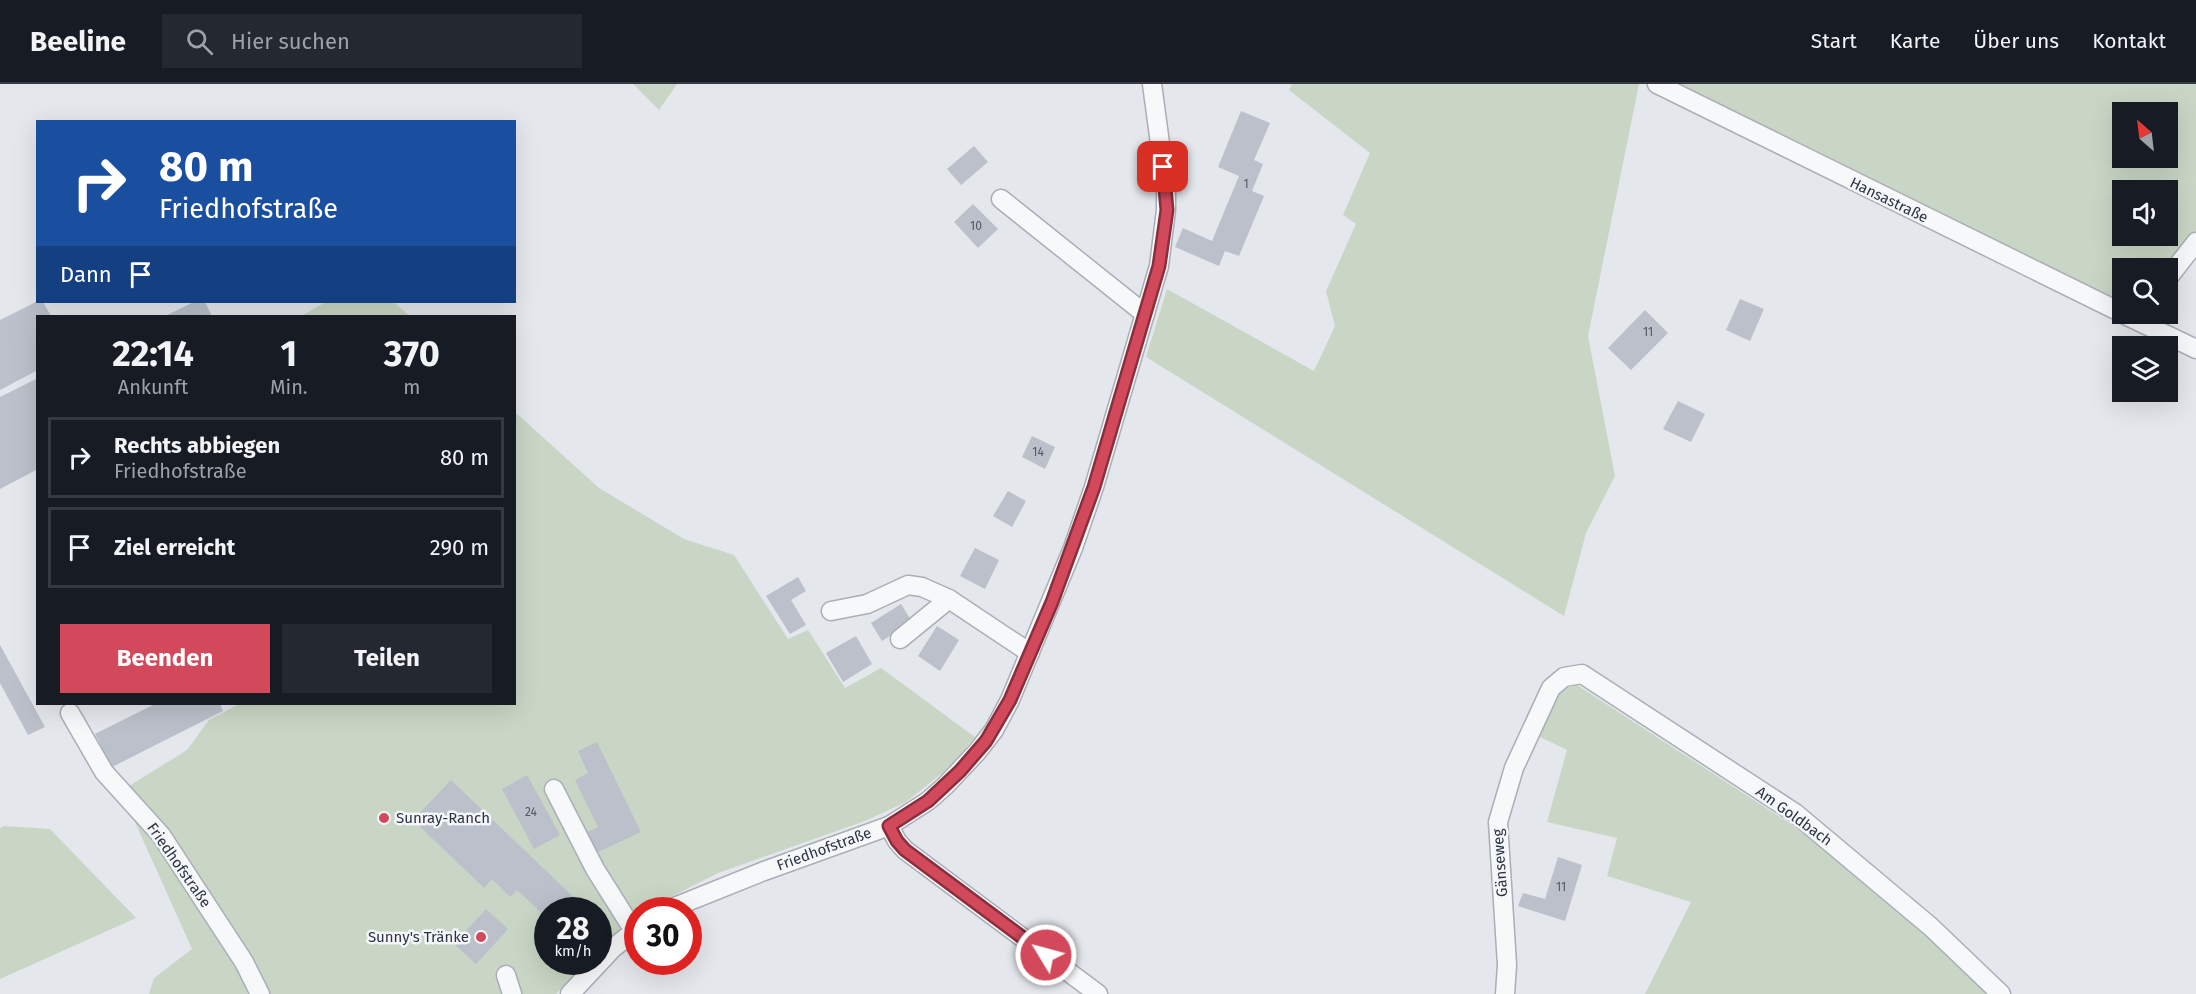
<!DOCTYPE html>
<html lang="de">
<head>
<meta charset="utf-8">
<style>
	:root { --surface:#171b24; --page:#242831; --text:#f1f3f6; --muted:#9ea1a6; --line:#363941; --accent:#d1495b }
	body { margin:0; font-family:"Fira Sans",sans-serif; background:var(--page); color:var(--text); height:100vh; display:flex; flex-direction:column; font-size:22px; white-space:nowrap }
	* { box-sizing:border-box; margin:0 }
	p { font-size:20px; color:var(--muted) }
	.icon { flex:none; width:33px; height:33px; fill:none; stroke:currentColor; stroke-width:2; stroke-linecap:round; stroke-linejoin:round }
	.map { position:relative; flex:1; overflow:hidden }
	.drawer { position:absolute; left:36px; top:231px; width:480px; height:390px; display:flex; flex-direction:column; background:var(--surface); border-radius:0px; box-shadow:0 6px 24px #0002 }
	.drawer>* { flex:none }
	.guide { position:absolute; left:36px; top:36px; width:480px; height:183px; border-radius:0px; box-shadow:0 6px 24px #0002; background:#1a4fa0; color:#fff; overflow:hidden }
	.needle { width:39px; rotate:332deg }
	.tools { position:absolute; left:2112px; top:18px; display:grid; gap:12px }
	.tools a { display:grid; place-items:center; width:66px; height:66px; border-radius:0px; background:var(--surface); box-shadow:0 6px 24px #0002; font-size:30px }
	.speed { position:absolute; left:534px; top:813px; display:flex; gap:12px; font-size:30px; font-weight:700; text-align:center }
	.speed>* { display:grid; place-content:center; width:78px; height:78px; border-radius:50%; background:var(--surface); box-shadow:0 6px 24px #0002; line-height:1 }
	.speed small { font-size:15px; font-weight:400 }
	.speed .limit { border:9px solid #d22; background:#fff; color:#111 }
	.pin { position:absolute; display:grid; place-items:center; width:51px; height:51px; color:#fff; margin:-26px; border-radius:12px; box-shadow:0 3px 9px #0006 }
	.me { position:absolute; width:66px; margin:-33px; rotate:307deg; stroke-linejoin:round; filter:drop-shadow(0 0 4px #0008) }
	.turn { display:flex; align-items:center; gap:21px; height:126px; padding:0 24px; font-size:27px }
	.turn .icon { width:78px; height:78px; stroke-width:2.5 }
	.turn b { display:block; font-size:42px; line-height:51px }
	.then { display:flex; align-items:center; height:57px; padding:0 24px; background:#0003; gap:12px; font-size:22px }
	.eta { display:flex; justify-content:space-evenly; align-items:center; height:102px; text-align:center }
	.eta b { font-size:36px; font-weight:700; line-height:42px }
	.action { display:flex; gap:12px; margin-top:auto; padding:12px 24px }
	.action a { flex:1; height:69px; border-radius:0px; background:var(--accent); color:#fff; font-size:24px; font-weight:700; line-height:69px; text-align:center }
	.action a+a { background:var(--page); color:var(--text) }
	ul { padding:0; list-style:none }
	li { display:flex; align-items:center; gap:18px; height:81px; margin:0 12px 9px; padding:0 12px; border:3px solid var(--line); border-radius:0px }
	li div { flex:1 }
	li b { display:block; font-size:22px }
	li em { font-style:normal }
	header { display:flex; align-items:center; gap:36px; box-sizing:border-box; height:84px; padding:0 30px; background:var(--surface); border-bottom:2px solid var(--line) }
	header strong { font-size:28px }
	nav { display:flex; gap:33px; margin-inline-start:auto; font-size:21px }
	.search { width:420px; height:54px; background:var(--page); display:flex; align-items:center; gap:15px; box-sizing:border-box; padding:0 21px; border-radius:0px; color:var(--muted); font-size:22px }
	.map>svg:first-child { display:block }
</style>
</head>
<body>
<header>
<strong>Beeline</strong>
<div class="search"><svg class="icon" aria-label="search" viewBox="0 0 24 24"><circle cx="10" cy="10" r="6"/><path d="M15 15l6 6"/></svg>Hier suchen</div>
<nav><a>Start</a><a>Karte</a><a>Über uns</a><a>Kontakt</a></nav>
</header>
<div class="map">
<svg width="2196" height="910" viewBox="0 0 2196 910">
	<rect width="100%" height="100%" fill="#e4e7ec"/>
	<!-- green -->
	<g fill="#c9d6c5" fill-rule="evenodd">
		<polygon points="633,0 677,0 659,26"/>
		<polygon points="1292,0 1639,0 1588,252 1615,392 1586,449 1564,532 1146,273 1167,205 1314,287 1335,242 1326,207 1356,140 1343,131 1370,69 1289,6"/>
		<path d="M1680 0H2196V148L2166 184H2122V219ZM2122 28H2168V74H2122ZM2122 106H2168V152H2122Z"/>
		<polygon points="326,218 393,218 410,232 301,232"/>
		<polygon points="515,328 599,404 684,455 734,471 788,555 808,546 845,604 881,584 975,653 951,682 906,718 865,737 718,789 645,826 638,826 637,830 630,834 599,866 598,826 548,826 548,878 587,878 556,910 149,910 154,894 192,865 121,707 187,666 209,636 239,620 514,620"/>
		<polygon points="1577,601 1829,765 1930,848 1991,910 1645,910 1691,818 1607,792 1617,754 1547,738 1567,666 1538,652 1559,606"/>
		<polygon points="4,742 50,745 136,834 0,895 0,744"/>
	</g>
	<!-- building -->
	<g fill="#bbc0ca">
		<polygon points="1241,27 1270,39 1254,76 1263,80 1252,107 1264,112 1239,172 1225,167 1219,182 1175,163 1183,144 1212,157 1239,92 1218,83"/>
		<polygon points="974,62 988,78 961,101 947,85"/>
		<polygon points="973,120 998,145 978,164 954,138"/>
		<polygon points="1740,215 1764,225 1750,257 1726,246"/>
		<polygon points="38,217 43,218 51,232 38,232 38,286 0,306 0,236"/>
		<polygon points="194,218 205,218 212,232 165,232"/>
		<polygon points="1645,226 1668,249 1631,286 1608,264"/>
		<polygon points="38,294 38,385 0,405 0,313"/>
		<polygon points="1678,317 1705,330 1691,358 1663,345"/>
		<polygon points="1032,352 1055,363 1045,385 1022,373"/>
		<polygon points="1008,407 1026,417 1012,443 993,432"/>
		<polygon points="975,464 999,476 985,505 960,492"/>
		<polygon points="798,493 806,507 791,516 806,541 790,550 766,512"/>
		<polygon points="901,520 912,538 882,557 871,539"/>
		<polygon points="937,542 959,556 940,587 918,572"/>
		<polygon points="856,552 872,580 843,598 826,569"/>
		<polygon points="0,561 45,643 28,651 0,599"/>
		<polygon points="155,620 220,620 223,627 112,683 95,650"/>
		<polygon points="597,658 641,748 594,770 584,750 598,743 575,696 588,689 578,667"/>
		<polygon points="527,691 560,751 534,765 502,705"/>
		<polygon points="451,696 587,826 548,826 548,835 517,806 510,813 492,795 484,804 413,736"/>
		<polygon points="1558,773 1582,781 1565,837 1518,822 1523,809 1545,815"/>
		<polygon points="486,825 508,845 476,880 454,860"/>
		<polygon points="552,878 570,878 561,887"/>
	</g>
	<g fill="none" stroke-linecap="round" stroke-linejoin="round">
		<!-- minor casing -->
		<g stroke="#a9aeb7" stroke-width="21">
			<g id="minor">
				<polyline points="1657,0 2122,229"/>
				<polyline points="1001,115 1145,230"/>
				<polyline points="2168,194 2196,158"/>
				<polyline points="2123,230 2196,265"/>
				<polyline points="831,527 867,520 908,501 922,503 949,515 1030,569"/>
				<polyline points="900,555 949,515"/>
				<polyline points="70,629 104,688 161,751 244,878 260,910"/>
				<polyline points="554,705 595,785 634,847"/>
				<polyline points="889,742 897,757 905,766 1098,910"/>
				<polyline points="667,826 764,787 889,742 928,717 945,702 977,668 994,646 1010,616 1073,464 1094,403 1159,182 1166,126 1166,104 1152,0"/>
				<polyline points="506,891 512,910"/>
				<polyline points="570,910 612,865 638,844"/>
				<polyline points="1505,910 1507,881 1498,738 1514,684 1551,604 1564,593 1582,590 1795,729 1931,843 2001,910"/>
			</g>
		</g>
		<!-- minor -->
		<use href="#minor" stroke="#f7f8fa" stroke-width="18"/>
	</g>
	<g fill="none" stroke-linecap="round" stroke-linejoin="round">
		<!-- route casing -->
		<g stroke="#882f3b" stroke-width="15">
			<polyline id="route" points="1046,871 905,766 897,757 889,742 928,717 960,687 986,657 1010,616 1052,518 1094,403 1159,182 1167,126 1163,83"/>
		</g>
		<!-- route -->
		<use href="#route" stroke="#d1495b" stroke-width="10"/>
	</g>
	<!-- markers -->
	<g fill="#d1495b" stroke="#f4f6f9" stroke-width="2">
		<circle cx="384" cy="734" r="6"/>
		<circle cx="481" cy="853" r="6"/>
	</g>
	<g text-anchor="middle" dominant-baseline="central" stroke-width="5" stroke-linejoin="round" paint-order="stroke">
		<!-- number labels -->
		<g font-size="12" fill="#4f5766">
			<text x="1246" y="100">1</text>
			<text x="976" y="142">10</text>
			<text x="1648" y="248">11</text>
			<text x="1038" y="368">14</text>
			<text x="531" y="728">24</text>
			<text x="1561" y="803">11</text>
		</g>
		<!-- street labels -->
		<g font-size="15" fill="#2b3445" stroke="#f4f6f9">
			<text transform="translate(1889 116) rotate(26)">Hansastraße</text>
			<text transform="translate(1794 732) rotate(36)">Am Goldbach</text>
			<text transform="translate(824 765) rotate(-20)">Friedhofstraße</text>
			<text transform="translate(1500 779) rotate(-94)">Gänseweg</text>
			<text transform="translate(179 781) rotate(55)">Friedhofstraße</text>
		</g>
		<!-- poi labels -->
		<g font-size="15" fill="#2b3445" stroke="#f4f6f9" text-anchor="start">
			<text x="396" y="734">Sunray-Ranch</text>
			<text x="469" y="853" text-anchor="end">Sunny's Tränke</text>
		</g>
	</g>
</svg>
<div class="tools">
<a><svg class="needle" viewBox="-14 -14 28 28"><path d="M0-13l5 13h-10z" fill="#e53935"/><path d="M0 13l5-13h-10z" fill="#9ea1a6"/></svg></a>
<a><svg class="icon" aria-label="sound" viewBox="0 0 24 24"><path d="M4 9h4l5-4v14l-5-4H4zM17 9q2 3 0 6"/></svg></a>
<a><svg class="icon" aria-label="search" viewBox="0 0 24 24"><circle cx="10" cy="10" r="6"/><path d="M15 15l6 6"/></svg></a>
<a><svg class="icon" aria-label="layers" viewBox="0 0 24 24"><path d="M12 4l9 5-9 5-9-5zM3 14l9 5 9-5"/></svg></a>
</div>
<div class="speed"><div>28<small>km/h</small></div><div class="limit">30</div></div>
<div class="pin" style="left:1163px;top:83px;background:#d93025"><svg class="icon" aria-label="arrive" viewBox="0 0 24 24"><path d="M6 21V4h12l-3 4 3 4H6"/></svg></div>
<svg class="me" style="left:1046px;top:871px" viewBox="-20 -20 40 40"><circle r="17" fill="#d1495b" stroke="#fff" stroke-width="3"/><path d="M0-11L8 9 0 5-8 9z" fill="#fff"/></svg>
<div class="guide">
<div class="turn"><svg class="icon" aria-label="right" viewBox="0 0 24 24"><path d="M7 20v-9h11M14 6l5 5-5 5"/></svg><div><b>80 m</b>Friedhofstraße</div></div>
<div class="then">Dann<svg class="icon" aria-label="arrive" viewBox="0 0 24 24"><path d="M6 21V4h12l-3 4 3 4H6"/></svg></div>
</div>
<section class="drawer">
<div class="eta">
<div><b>22:14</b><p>Ankunft</p></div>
<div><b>1</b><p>Min.</p></div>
<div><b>370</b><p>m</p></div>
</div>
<ul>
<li><svg class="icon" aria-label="right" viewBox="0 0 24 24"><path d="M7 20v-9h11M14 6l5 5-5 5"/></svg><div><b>Rechts abbiegen</b><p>Friedhofstraße</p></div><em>80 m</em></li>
<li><svg class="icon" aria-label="arrive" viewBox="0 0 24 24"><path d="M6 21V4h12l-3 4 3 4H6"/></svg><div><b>Ziel erreicht</b></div><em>290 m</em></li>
</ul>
<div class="action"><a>Beenden</a><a>Teilen</a></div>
</section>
</div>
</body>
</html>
